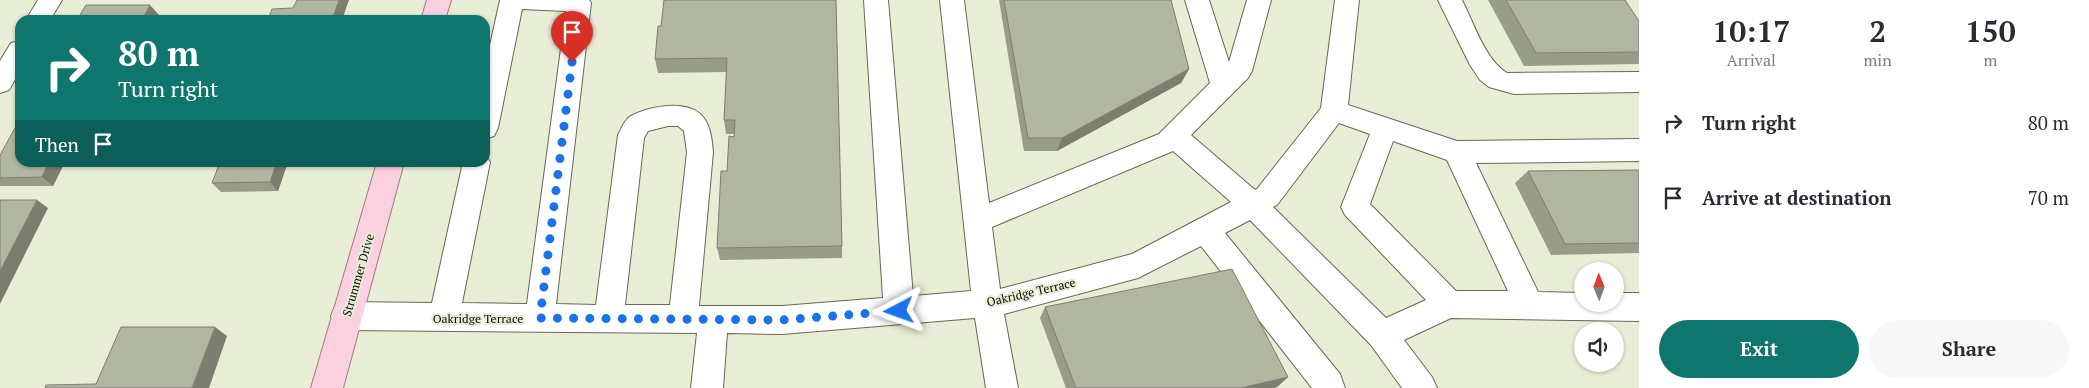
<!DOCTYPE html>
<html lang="en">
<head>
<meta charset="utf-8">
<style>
	:root { --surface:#fff; --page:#f7f7f7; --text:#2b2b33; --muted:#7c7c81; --accent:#0f766e }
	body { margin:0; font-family:"PT Serif",serif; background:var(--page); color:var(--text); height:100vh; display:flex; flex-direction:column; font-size:19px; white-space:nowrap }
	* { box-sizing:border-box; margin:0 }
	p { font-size:16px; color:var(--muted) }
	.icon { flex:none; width:28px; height:28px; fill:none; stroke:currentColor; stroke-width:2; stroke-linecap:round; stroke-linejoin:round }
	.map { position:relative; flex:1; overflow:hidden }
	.panel { display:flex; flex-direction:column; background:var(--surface); width:450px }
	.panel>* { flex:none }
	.hud { position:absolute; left:15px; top:15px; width:475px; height:152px; border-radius:15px; box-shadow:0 1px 4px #0004; background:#0f766e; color:#fff; overflow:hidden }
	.needle { width:32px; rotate:359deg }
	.buttons { position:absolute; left:1574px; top:262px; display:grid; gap:10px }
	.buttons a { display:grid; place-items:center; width:50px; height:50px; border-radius:50%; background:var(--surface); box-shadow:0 1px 4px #0004; font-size:25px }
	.pin { position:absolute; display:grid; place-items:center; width:42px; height:42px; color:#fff; margin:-51px -21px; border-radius:50% 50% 50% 0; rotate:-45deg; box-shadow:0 0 5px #0007 }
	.pin .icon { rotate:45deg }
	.me { position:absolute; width:55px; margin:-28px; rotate:266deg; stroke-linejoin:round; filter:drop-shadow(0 0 4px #0008) }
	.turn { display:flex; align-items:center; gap:18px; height:105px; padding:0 20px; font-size:22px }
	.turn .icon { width:65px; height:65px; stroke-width:2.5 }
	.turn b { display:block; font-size:35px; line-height:42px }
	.then { display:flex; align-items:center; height:48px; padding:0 20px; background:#0003; gap:10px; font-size:19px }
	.eta { display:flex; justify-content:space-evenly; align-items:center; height:85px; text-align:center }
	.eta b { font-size:30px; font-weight:700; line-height:35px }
	.primary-button { display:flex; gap:10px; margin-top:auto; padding:10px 20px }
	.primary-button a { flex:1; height:58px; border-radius:30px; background:var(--accent); color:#fff; font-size:20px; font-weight:700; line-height:58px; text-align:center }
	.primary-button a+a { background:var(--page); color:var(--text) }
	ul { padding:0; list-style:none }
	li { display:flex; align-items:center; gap:15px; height:75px; padding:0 20px }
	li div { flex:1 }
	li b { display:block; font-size:19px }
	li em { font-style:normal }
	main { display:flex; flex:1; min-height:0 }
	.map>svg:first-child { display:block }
</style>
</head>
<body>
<main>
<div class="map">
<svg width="1639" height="388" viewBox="0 0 1639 388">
	<rect width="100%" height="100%" fill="#e8edd6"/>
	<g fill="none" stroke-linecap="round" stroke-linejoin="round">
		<!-- minor casing -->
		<g stroke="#656955" stroke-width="2">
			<g id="minor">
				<polygon points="38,0 62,0 50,20 26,20"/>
				<path d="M500 0H589L591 3 556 304 596 305 618 135C621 129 625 119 631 116 648 107 682 100 699 113 710 121 712 139 713 152L699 306H782L883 298 864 0H888L913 296 971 291 940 0H964L989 203 1159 134 1210 83 1185 0H1209L1229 62 1247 0H1271L1252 71 1248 78 1191 135 1255 190 1257 189 1321 108 1335 0H1359L1348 105 1457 141 1639 139V161L1476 163 1538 292 1582 293V304H1615V293H1639V321L1451 318 1404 340 1432 377 1437 388H1402L1371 345 1250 220 1225 233 1340 374 1345 388H1312L1201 246 1138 278 1004 314 1018 388H986L975 318 782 334 727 333 723 388H691L697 333 346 330 335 326 331 316 335 306 346 302 432 303 463 162H485V154L490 162 462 303 527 304 566 11 522 9 498 128 494 136 485 139V68ZM1339 123 1370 134 1341 207 1345 215 1426 300 1386 318 1273 207 1277 205ZM668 126H678L684 131 687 152 670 305H625L644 138 648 131ZM1393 141 1447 160 1508 291H1456L1370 204ZM1173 151 1231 202 1132 254 1000 289 992 227Z"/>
				<path d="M1438 0H1462C1473 21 1485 60 1507 73L1639 72V92L1514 94 1489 87 1480 80 1470 65Z"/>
				<polygon points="20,41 20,71 9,90 0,93 0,61 11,43"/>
			</g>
		</g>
		<!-- major casing -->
		<g stroke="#a57886" stroke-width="2">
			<g id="major">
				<polygon points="427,0 451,0 445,20 421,20"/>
				<polygon points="377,162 404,162 343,388 311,388"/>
			</g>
		</g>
		<!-- minor -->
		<use href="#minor" fill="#fff" fill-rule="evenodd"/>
		<!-- major -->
		<use href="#major" fill="#fbd1e0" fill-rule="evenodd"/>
	</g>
	<!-- wall -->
	<g fill="#989d8a">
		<polygon points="836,0 842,246 842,258 720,260 717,248 727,171 734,134 726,134 724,120 727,72 658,73 655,59"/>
		<polygon points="999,0 1171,0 1189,69 1181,83 1057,151 1024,151"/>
		<polygon points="1488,0 1625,0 1639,21 1639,64 1524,66"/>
		<polygon points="0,155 20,162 65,162 53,186 0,186"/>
		<polygon points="220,162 288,162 278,191 221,192 212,183"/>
		<polygon points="1639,170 1639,253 1551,255 1515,183 1528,171"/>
		<polygon points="1045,307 1288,377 1277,387 1272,388 1066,388 1040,318"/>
	</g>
	<!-- shaded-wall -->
	<g fill="#7c7f70">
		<polygon points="339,0 349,0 342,20 332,20"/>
		<polygon points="150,5 159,15 156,20 142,20"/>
		<polygon points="1189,69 1181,83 1057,151 1062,138"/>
		<polygon points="49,162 65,162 53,186 42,177"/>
		<polygon points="277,162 288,162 278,191 270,182"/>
		<polygon points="37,200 48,208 0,304 0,271"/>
		<polygon points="215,327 227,336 209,388 192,388"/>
		<polygon points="1288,377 1277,387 1272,388 1241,388"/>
	</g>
	<!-- building -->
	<g fill="#b1b6a0" stroke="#7c7f70">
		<polygon points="297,0 339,0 332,20 268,20 272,9 293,8"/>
		<polygon points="664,0 836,0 842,246 717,248 721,171 727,171 729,136 734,137 735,120 724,120 727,58 655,59 658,26 661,26"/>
		<polygon points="1004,0 1171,0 1189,69 1062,138 1028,138"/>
		<polygon points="1506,0 1625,0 1639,21 1639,52 1536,53"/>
		<polygon points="86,5 150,5 142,20 77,20"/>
		<polygon points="20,119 20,162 49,162 42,177 0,178 0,155"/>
		<polygon points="220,162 277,162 270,182 212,183"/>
		<polygon points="1639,170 1639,243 1565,244 1528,171"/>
		<polygon points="0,200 37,200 0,271"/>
		<polygon points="1232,269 1288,377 1241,388 1076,388 1045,307"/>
		<polygon points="121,327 215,327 192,388 45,388 46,385 96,384"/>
	</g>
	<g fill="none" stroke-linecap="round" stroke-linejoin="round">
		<!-- route -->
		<polyline stroke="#1a73e8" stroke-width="9" stroke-dasharray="0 16.2" points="572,62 540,318 782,320 899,311"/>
	</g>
	<g text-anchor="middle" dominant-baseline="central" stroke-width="4" stroke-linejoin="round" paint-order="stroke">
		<!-- street labels -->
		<g font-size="12" fill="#0c0d06" stroke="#e8edd6">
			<text transform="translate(358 275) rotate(-74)">Strummer Drive</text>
			<text transform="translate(1031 292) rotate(-13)">Oakridge Terrace</text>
			<text x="478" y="318">Oakridge Terrace</text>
		</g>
	</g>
</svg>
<div class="buttons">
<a><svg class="needle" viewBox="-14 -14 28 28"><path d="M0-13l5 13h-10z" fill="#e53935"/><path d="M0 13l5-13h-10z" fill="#7c7c81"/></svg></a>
<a><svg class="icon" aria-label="sound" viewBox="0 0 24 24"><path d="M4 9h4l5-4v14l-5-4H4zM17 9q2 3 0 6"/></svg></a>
</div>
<div class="pin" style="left:572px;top:62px;background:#d93025"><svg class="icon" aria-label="arrive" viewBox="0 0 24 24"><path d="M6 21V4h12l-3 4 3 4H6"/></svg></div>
<svg class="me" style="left:899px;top:311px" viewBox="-20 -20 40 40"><path d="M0-17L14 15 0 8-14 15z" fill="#1a73e8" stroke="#fff" stroke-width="4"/></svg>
<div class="hud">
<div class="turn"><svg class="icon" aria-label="right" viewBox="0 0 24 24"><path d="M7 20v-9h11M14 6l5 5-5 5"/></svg><div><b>80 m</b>Turn right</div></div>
<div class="then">Then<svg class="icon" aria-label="arrive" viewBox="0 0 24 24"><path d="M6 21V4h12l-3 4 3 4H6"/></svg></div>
</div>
</div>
<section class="panel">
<div class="eta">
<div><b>10:17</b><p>Arrival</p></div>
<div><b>2</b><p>min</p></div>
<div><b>150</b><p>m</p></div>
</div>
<ul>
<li><svg class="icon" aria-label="right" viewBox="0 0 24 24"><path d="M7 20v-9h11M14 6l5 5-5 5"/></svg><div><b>Turn right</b></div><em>80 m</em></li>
<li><svg class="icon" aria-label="arrive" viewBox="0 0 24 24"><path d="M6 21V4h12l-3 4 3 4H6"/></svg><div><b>Arrive at destination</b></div><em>70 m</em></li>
</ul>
<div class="primary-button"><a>Exit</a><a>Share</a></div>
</section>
</main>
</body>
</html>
